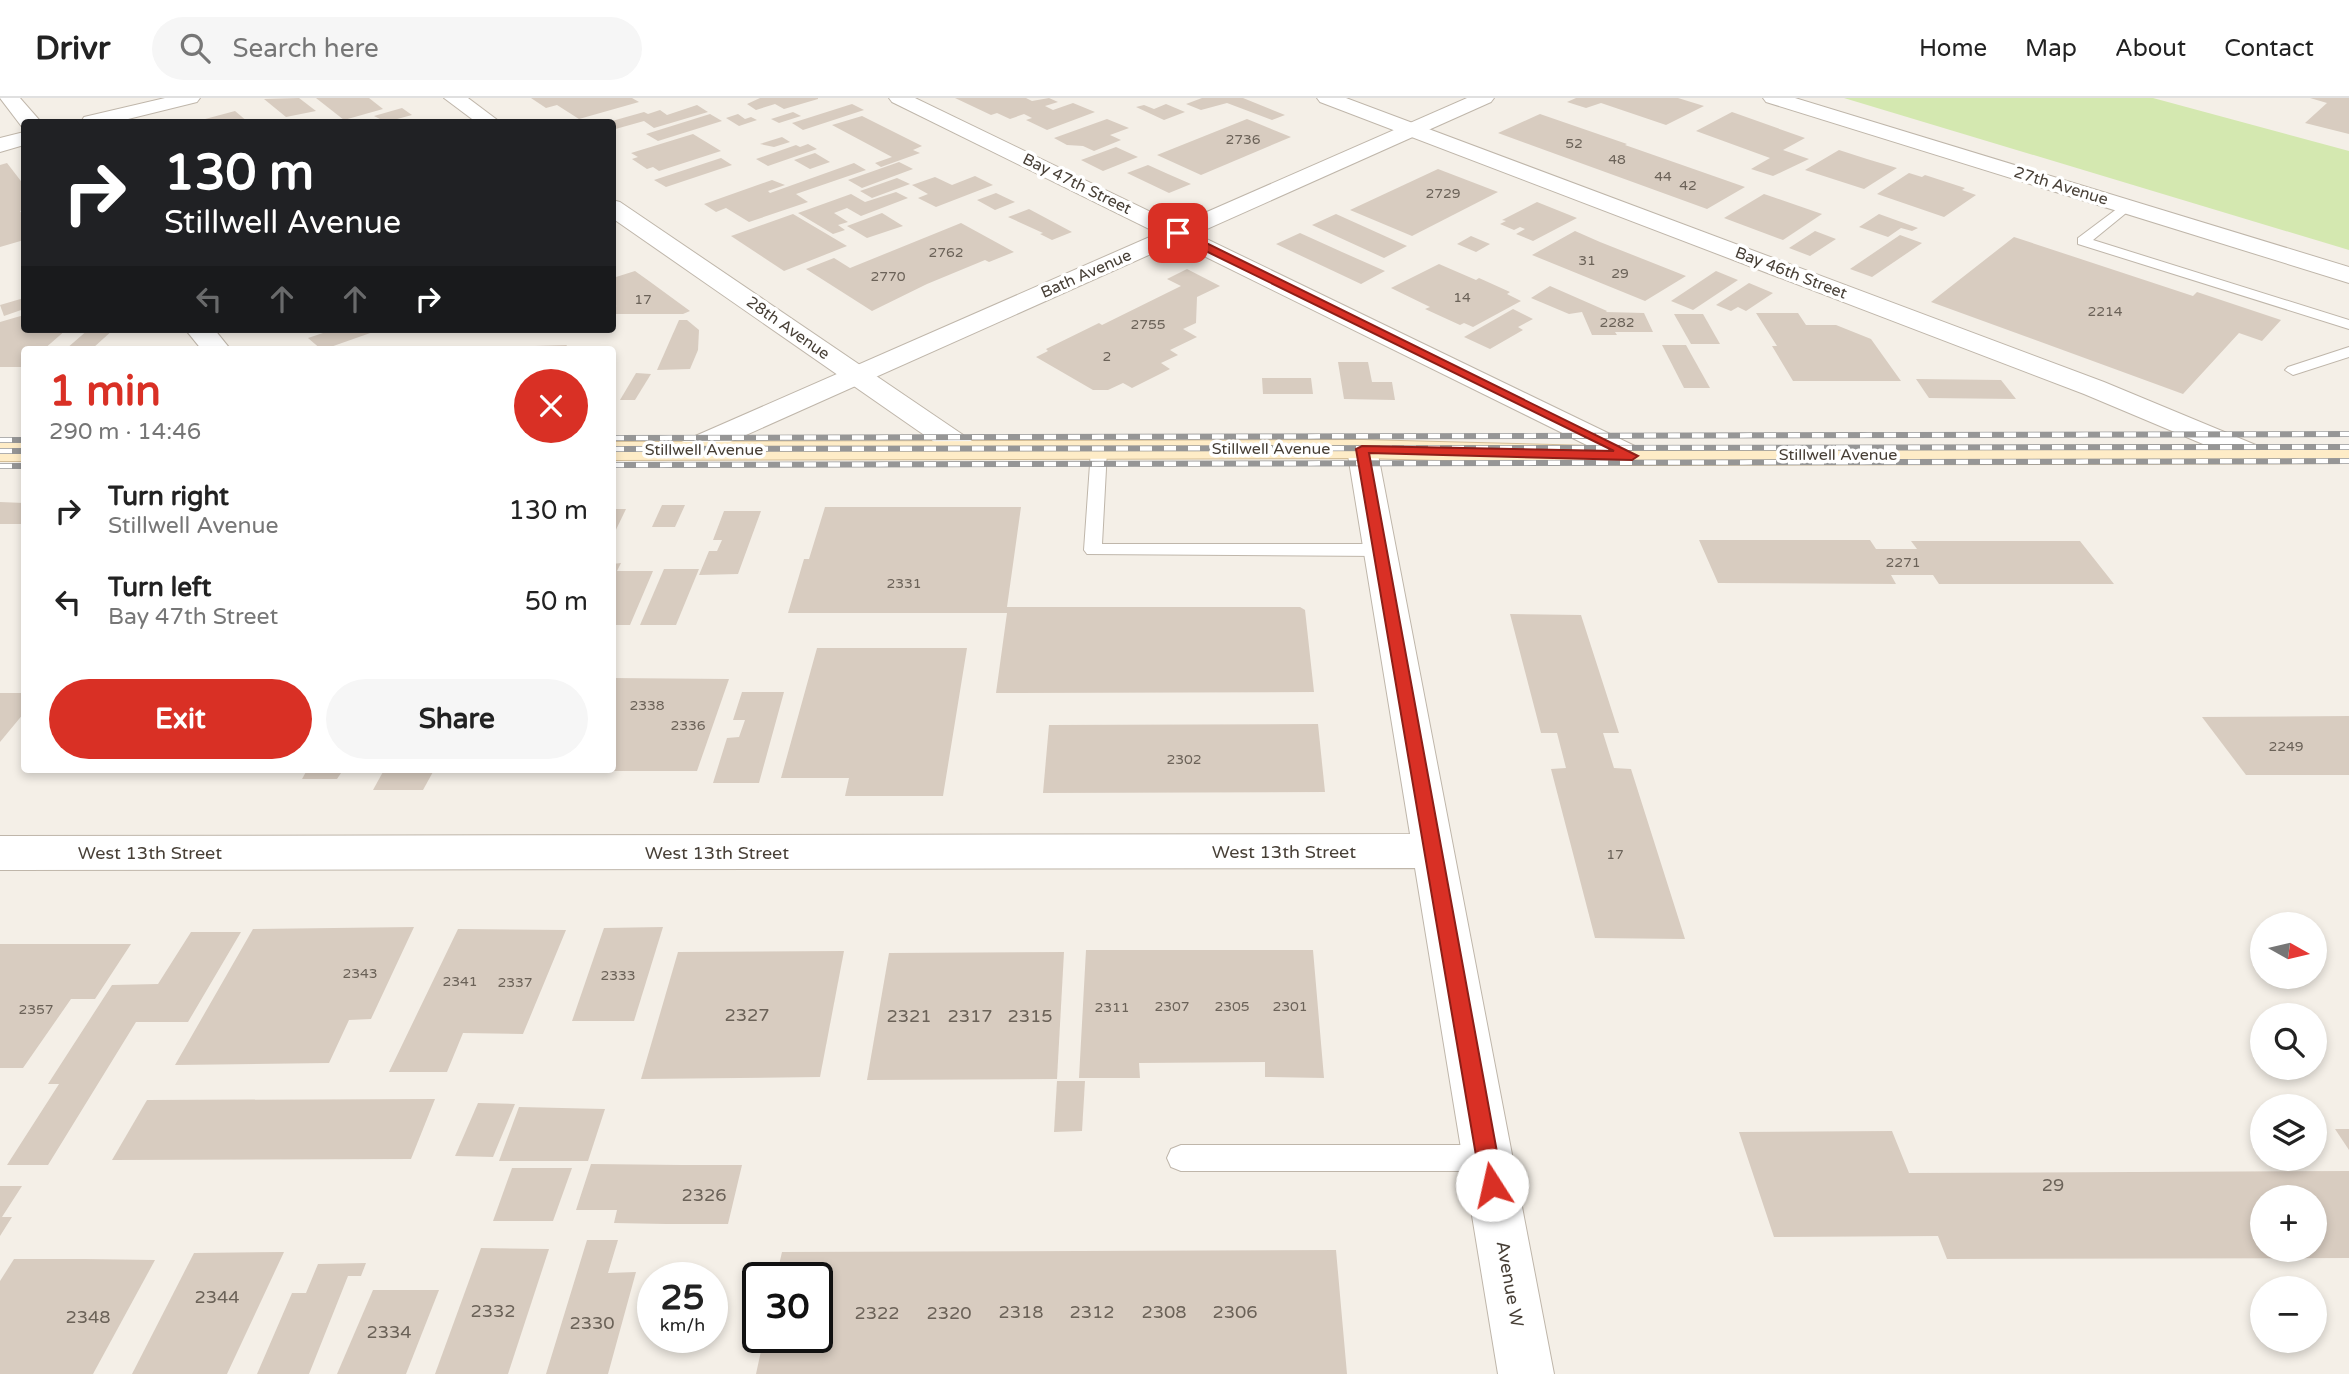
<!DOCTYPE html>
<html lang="en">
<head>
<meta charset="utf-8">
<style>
	:root { --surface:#fff; --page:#f6f6f6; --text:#222; --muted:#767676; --line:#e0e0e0; --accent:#d93025 }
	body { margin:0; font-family:"Varela Round",sans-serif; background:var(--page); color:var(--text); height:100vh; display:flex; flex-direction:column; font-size:26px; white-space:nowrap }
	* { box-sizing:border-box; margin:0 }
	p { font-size:23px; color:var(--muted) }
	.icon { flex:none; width:38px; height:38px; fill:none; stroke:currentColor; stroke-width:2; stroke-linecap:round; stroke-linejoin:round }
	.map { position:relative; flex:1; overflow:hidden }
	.sheet { position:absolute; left:21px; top:248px; width:595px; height:427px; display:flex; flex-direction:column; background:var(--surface); border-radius:7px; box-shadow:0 4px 10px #0003 }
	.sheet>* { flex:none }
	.guide { position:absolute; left:21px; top:21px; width:595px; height:214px; border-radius:7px; box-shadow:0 4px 10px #0003; background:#202124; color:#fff; overflow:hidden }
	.needle { width:46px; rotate:98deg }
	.tools { position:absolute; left:2250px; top:814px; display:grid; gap:14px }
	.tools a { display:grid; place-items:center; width:77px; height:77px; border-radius:50%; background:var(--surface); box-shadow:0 4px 10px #0003; font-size:35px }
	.speed { position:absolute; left:637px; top:1164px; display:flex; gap:14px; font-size:35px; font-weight:700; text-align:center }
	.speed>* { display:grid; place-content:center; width:91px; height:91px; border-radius:50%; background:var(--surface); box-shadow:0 4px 10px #0003; line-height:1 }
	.speed small { font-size:18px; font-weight:400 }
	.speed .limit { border:4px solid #111; border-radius:10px; background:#fff; color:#111 }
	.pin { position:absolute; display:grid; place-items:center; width:60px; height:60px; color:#fff; margin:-30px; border-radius:14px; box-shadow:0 4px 10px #0006 }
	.me { position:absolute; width:77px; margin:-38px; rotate:350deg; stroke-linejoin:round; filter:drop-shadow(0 0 5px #0008) }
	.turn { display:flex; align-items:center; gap:24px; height:147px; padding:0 28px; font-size:32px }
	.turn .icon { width:91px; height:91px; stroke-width:2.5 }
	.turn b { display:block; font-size:49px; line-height:60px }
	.lanes { display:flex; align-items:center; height:66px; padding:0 28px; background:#0003; justify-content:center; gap:35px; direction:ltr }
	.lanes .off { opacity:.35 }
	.round { display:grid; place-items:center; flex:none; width:74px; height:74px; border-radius:37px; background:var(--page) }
	.headline { display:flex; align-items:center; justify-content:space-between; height:119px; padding:0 28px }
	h1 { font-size:42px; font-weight:700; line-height:52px; color:var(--accent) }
	.action { display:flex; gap:14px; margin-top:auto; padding:14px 28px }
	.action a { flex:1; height:80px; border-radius:42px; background:var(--accent); color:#fff; font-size:28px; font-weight:700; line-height:80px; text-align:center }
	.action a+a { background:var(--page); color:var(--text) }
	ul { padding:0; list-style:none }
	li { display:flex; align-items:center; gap:21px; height:91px; padding:0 28px }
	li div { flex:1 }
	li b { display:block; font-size:26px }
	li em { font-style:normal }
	header { display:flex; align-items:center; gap:42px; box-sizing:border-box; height:98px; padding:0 35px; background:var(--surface); border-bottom:2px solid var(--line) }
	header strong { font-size:33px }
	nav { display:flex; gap:38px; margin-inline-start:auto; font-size:24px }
	.search { width:490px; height:63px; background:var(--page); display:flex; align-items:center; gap:18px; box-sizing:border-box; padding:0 24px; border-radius:38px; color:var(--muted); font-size:26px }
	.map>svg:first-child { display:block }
</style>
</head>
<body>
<header>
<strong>Drivr</strong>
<div class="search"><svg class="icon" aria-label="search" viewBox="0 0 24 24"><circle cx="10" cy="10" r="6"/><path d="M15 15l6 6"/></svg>Search here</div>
<nav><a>Home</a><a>Map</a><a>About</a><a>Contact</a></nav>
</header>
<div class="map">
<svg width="2349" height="1276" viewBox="0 0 2349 1276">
	<rect width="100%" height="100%" fill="#f4efe7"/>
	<!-- green -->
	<polygon fill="#d4e8b0" points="1844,0 2153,0 2349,53 2349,152"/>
	<!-- building -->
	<g fill="#d8ccc0" fill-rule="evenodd">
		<polygon points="299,0 316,13 286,19 264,1"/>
		<polygon points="316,0 369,0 383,11 344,22"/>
		<polygon points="531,0 632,0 639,4 579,21 557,7 546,10"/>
		<polygon points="760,0 818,0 818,1 784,11 775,6 756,12 747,6"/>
		<polygon points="955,0 1026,0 1032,3 1049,0 1058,4 1045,8 1053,12 1073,5 1095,14 1047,32 1026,22 1032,20 1024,16 1010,21 997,15 991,17"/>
		<polygon points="1202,0 1243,0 1285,17 1272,22 1227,5 1201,12 1186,6"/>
		<polygon points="1576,0 1678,0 1704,8 1666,27 1601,5 1586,10 1567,4"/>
		<polygon points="2310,0 2349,0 2349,36 2305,25 2327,5"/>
		<polygon points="852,6 864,12 803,32 792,25"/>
		<polygon points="1166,6 1185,14 1164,22 1136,9 1144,7 1154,11"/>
		<polygon points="697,7 708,14 654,30 644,23 612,32 612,23 644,14 648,16 660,12 667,17"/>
		<polygon points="402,10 412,17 386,24 374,18"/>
		<polygon points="235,13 248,24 194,24"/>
		<polygon points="793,14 801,18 779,25 771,21"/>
		<polygon points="1732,14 1805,40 1783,52 1809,61 1773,78 1751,71 1770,60 1696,33"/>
		<polygon points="710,16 722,23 658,43 646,36"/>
		<polygon points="738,16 745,21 751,19 757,22 739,28 726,20"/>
		<polygon points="1540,16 1627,46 1625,47 1745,89 1707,111 1498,35"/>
		<polygon points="862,18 922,48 913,52 920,55 881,69 875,65 892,59 832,27"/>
		<polygon points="1107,21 1129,30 1110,37 1121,42 1094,53 1083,48 1067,47 1054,40"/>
		<polygon points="1247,21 1291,39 1201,77 1157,57"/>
		<polygon points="693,36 721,53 659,73 653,69 647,71 632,61 638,59 631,55"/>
		<polygon points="782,39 790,44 774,49 760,46"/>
		<polygon points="808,46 817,51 768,68 756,61 796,47 800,49"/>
		<polygon points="1116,49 1138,59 1103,73 1081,62"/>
		<polygon points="1839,52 1867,61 1897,70 1864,91 1805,72"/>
		<polygon points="815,55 830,64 810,71 794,62"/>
		<polygon points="721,60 732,67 666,89 654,82"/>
		<polygon points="899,64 913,71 862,90 848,82"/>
		<polygon points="7,65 24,87 24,112 20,113 24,119 24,142 0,149 0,67"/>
		<polygon points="854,65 866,72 796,96 808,104 749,124 726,110 716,114 704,106 772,82 785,87 768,93 770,95"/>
		<polygon points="1148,67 1168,76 1191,86 1169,95 1127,75"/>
		<polygon points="1438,71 1498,94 1412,138 1350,112"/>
		<polygon points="1909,75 1922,79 1925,77 1965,90 1962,92 1976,97 1944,119 1877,96"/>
		<polygon points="975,78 993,87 936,109 918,100 928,96 912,87 935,79 952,87"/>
		<polygon points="897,80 910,86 872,100 860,93"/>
		<polygon points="896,94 908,100 861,118 847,110 834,115 848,124 838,127 845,132 833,136 798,115 851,96 865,104"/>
		<polygon points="996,95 1015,104 995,112 977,102"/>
		<polygon points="1764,96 1822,116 1783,142 1724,120"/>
		<polygon points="1537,104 1577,120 1533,143 1516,136 1525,131 1520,129 1514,132 1500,126 1506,123 1502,122"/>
		<polygon points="1029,111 1072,134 1052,142 1040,136 1043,135 1008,119"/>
		<polygon points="882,115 903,128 867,140 847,128"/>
		<polygon points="793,116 847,148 784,173 731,138"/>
		<polygon points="1336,116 1407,148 1384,160 1312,127"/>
		<polygon points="1879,116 1918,130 1912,133 1901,130 1888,139 1859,129"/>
		<polygon points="961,125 1014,154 989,164 985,162 927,186 872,213 806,171 834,160 850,170"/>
		<polygon points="1575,133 1600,144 1686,178 1645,203 1532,157"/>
		<polygon points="1815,133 1836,141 1810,158 1789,150"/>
		<polygon points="1300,135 1342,154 1385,173 1361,186 1276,146"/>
		<polygon points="1900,137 1922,145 1872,179 1850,171"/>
		<polygon points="1471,138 1490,146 1476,154 1457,146"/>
		<polygon points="2014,139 2193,198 2197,194 2281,222 2262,243 2239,235 2183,296 1931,204"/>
		<polygon points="1439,166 1476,182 1479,180 1510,194 1507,196 1521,203 1473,229 1464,225 1460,227 1425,211 1430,209 1391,190"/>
		<polygon points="1187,171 1220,188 1197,199 1196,225 1183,231 1197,239 1170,252 1178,257 1161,265 1170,271 1132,290 1123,285 1108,292 1093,292 1036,259 1048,253 1046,251 1099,225 1102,227 1181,188 1167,181"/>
		<polygon points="635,173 649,183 690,213 683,216 616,216 612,213 612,209 617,208 612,207 612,196 616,195 612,192 612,177 616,179"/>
		<polygon points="1716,173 1738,182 1693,212 1671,203"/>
		<polygon points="1749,185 1773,195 1746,213 1738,209 1731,213 1716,207"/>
		<polygon points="1550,188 1607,213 1606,214 1644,215 1653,234 1615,234 1617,237 1592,237 1582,214 1569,216 1531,200"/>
		<polygon points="24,200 24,211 4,218 0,207"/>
		<polygon points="1513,211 1533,221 1518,229 1523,232 1490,251 1464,239"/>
		<polygon points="1756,215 1798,215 1806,227 1836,227 1871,241 1901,283 1793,283 1772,248 1777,248"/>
		<polygon points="1674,216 1703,216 1720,246 1691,246"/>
		<polygon points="24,217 24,231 67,231 43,252 24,252 23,269 0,269 0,224"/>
		<polygon points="679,222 687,222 699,232 698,252 690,271 657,272"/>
		<polygon points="89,231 114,231 93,250 66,251"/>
		<polygon points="335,231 374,231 376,233 322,252 308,240"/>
		<polygon points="572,231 608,231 607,235 576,235"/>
		<polygon points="567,247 564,252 532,252 535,248"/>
		<polygon points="1662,247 1686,247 1710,290 1684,290"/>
		<polygon points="1338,264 1368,264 1372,284 1392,284 1395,302 1344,301"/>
		<polygon points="636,275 651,276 635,302 620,302"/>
		<polygon points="1262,280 1311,280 1313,296 1263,296"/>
		<polygon points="1916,281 2001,282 2016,301 1929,300"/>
		<polygon points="0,404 24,405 24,426 0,426"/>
		<polygon points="662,407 685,407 675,429 652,429"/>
		<polygon points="825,409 1021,409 1007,509 1300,509 1305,512 1314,594 996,595 1007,515 788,515 804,461 809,461"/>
		<polygon points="612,411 626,411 612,440"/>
		<polygon points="724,413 761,413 738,476 699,477 709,453 717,453 722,442 713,442"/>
		<polygon points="1699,442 1870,442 1876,451 1917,451 1911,443 2080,443 2114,486 1939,486 1933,477 1891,477 1896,486 1718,485"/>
		<polygon points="621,465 617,473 653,473 630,527 612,527 612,466"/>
		<polygon points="664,471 699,471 676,527 640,527"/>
		<polygon points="1510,516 1581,517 1619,635 1603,635 1614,670 1631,671 1685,841 1595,840 1551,671 1566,670 1557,635 1541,635"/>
		<polygon points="817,550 967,550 943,698 845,698 849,680 781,680"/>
		<polygon points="612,580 729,581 697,673 612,673"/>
		<polygon points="742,594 784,594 759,685 713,685 727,640 739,639 745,622 733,622"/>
		<polygon points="0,595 24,595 24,615 0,644"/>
		<polygon points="2349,618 2349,677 2246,677 2202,619"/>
		<polygon points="1318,626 1325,694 1043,695 1049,627"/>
		<polygon points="307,672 343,672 337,681 302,681"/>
		<polygon points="384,672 434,672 423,692 373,692"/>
		<polygon points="414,829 371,921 349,922 329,965 175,967 253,831"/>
		<polygon points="663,829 634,923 572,923 604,830"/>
		<polygon points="458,831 566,832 523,936 463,935 447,974 389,974"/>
		<polygon points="191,834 241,834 188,924 136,924 48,1067 7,1067 59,986 48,986 112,887 158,886"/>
		<polygon points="0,846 131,846 95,901 71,901 23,970 0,970"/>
		<polygon points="1086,852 1313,852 1324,980 1265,979 1265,964 1139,965 1140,980 1079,980"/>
		<polygon points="844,853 820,979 641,981 678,854"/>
		<polygon points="1064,854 1057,981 867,982 889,855"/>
		<polygon points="1057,983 1085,983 1082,1033 1054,1034"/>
		<polygon points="435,1001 411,1061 112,1062 147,1002"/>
		<polygon points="478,1005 515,1006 493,1059 455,1058"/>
		<polygon points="519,1009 605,1011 588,1063 499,1063"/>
		<polygon points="2335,1031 2349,1031 2349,1052"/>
		<path d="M1892 1033 1909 1075 2349 1073V1160L1947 1161 1938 1138 1774 1139 1739 1034ZM2263 1099H2315V1152H2263Z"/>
		<polygon points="591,1066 682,1067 742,1067 728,1126 666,1126 614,1125 617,1112 576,1112"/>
		<polygon points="512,1070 572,1070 553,1123 493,1123"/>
		<polygon points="0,1088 22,1088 2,1119 12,1119 0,1138"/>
		<polygon points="587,1142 618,1142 608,1175 636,1174 608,1276 546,1276"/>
		<polygon points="481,1150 549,1151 508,1276 435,1276"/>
		<polygon points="1336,1152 1347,1276 756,1276 764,1239 817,1239 817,1180 776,1180 782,1154"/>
		<polygon points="284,1154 227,1276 132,1276 194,1155"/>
		<polygon points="14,1161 85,1161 155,1162 93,1276 0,1276 0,1183"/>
		<polygon points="366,1165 361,1178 348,1178 309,1276 257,1276 292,1195 306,1195 318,1166"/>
		<polygon points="373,1192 439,1192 406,1276 337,1276"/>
	</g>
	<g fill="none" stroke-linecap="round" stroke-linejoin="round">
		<!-- service casing -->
		<g stroke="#bfb6aa" stroke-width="2">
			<g id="service">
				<polygon points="2126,104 2131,105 2131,111 2093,142 2349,222 2349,231 2078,146 2078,140"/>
				<polygon points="2349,249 2349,259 2293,277 2285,272 2288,269"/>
				<polygon points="1099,347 1107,352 1102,446 1380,446 1389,452 1380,458 1087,456 1084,452 1091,352"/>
				<polygon points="1181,1047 1487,1047 1497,1051 1501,1060 1497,1069 1487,1073 1181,1073 1171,1069 1167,1060 1171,1051"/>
			</g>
		</g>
		<!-- minor casing -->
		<g stroke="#bfb6aa" stroke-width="2">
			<g id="minor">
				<polygon points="0,0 20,0 41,24 24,24 22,29"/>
				<polygon points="165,0 200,0 197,4 116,24 81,24 84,19"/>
				<polygon points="444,0 468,0 500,24 476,24"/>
				<polygon points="889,0 915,0 1643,352 1647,358 1643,364 1632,367 1621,364 892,4"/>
				<polygon points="1317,0 1346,0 2104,284 2263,350 2267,356 2263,362 2252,365 2241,362 2084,296 1320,4"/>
				<polygon points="1763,0 1795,0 2349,169 2349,185 1766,4"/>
				<polygon points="24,34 24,47 0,54 0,40"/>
				<polygon points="612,102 620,104 975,345 979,351 975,357 964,360 953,357 612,120"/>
				<polygon points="185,231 214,231 231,252 202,252"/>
				<polygon points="1362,342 1373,345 1377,351 1554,1276 1498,1276 1415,770 0,772 0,738 1410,736 1347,351 1351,345"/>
			</g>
		</g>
		<!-- tertiary casing -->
		<g stroke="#bfb6aa" stroke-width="2">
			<polygon id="tertiary" points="1467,0 1494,0 1491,4 699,358 688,361 677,358 673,352 677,346"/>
		</g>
		<!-- secondary casing -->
		<g stroke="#d4be97" stroke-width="2">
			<g id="secondary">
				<polygon points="1362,342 1632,349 2349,347 2349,365 1632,367 1362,360 612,362 612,344"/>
				<rect x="0" y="345" width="24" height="18"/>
			</g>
		</g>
		<!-- service -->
		<use href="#service" fill="#fff" fill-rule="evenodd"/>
		<!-- minor -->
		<use href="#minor" fill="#fff" fill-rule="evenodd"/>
		<!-- tertiary -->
		<use href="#tertiary" fill="#fff" fill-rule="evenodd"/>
		<!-- secondary -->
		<use href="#secondary" fill="#feecc7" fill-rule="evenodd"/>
		<!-- rail casing -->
		<g stroke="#969696" stroke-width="6">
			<g id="rail">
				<polyline points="612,340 2349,336"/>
				<polyline points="0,342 24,342"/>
				<polyline points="612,351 2349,349"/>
				<polyline points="0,353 24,353"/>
				<polyline points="612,367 2349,363"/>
				<polyline points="0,368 24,368"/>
			</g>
		</g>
		<!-- rail -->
		<use href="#rail" stroke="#fff" stroke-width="4.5" stroke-dasharray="12" stroke-linecap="butt"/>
	</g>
	<!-- route -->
	<polygon fill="#d93025" stroke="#8d1f18" stroke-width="2" points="1175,133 1182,133 1638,358 1632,362 1369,355 1503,1087 1500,1095 1492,1098 1485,1095 1481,1087 1356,351 1362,348 1614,353 1175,138"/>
	<g text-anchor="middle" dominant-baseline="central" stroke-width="7" stroke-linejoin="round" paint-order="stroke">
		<!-- number labels -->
		<g font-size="14" fill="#6b6258">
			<text x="1243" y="41">2736</text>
			<text x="1574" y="45">52</text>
			<text x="1617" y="61">48</text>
			<text x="1663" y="78">44</text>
			<text x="1688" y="87">42</text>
			<text x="1443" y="95">2729</text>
			<text x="946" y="154">2762</text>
			<text x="1587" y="162">31</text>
			<text x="1620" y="175">29</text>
			<text x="888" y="178">2770</text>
			<text x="1462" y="199">14</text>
			<text x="643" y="201">17</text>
			<text x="2105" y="213">2214</text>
			<text x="1617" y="224">2282</text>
			<text x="1148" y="226">2755</text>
			<text x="1107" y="258">2</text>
			<text x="1903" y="464">2271</text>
			<text x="904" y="485">2331</text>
			<text x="647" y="607">2338</text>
			<text x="688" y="627">2336</text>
			<text x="2286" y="648">2249</text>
			<text x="1184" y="661">2302</text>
			<text x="1615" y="756">17</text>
			<text x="360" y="875">2343</text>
			<text x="618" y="877">2333</text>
			<text x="460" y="883">2341</text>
			<text x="515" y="884">2337</text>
			<text x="1172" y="908">2307</text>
			<text x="1232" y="908">2305</text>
			<text x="1290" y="908">2301</text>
			<text x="1112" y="909">2311</text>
			<text x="36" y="911">2357</text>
		</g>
		<!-- far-street labels -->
		<g font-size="16" fill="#473f36" stroke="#fff">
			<text transform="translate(1077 86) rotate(26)">Bay 47th Street</text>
			<text transform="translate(2061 88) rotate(17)">27th Avenue</text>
			<text transform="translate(1791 175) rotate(21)">Bay 46th Street</text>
			<text transform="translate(1086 176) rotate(-24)">Bath Avenue</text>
			<text transform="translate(788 230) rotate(35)">28th Avenue</text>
			<text x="1271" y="351">Stillwell Avenue</text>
			<text x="704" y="352">Stillwell Avenue</text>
			<text x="1838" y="357">Stillwell Avenue</text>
		</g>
		<!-- street labels -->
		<g font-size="18" fill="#473f36" stroke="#fff">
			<text x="1284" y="754">West 13th Street</text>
			<text x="150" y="755">West 13th Street</text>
			<text x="717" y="755">West 13th Street</text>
			<text transform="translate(1510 1186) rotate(80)">Avenue W</text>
		</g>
		<!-- near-number labels -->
		<g font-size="18" fill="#6b6258">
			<text x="747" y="917">2327</text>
			<text x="909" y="918">2321</text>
			<text x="970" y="918">2317</text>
			<text x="1030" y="918">2315</text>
			<text x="2053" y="1087">29</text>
			<text x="704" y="1097">2326</text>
			<text x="217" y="1199">2344</text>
			<text x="493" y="1213">2332</text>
			<text x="1021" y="1214">2318</text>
			<text x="1092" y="1214">2312</text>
			<text x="1164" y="1214">2308</text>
			<text x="1235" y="1214">2306</text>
			<text x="877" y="1215">2322</text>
			<text x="949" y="1215">2320</text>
			<text x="88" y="1219">2348</text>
			<text x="592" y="1225">2330</text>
			<text x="389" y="1234">2334</text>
		</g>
	</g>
</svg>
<div class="tools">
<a><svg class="needle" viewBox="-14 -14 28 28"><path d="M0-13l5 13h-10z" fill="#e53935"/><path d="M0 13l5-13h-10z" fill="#767676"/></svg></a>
<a><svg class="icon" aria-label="search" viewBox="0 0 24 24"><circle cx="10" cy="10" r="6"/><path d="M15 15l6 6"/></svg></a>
<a><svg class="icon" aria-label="layers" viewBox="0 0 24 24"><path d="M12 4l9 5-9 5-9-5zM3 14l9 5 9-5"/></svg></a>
<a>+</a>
<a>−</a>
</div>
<div class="speed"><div>25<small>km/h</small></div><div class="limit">30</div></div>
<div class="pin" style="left:1178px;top:135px;background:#d93025"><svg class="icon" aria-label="arrive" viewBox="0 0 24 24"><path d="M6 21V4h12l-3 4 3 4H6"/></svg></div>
<svg class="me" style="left:1492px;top:1087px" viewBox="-20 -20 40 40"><circle r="19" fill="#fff"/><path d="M0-13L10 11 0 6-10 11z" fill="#d93025"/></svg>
<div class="guide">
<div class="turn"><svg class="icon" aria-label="right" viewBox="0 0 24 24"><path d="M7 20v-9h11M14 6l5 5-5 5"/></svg><div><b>130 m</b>Stillwell Avenue</div></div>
<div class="lanes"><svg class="icon off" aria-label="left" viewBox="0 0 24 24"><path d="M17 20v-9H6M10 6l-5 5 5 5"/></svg><svg class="icon off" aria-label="ahead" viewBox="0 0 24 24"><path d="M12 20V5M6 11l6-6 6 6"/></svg><svg class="icon off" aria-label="ahead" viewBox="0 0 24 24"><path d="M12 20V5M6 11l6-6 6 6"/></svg><svg class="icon" aria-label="right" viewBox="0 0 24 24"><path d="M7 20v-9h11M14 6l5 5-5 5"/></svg></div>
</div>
<section class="sheet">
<div class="headline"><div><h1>1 min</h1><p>290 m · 14:46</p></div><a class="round" style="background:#d93025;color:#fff"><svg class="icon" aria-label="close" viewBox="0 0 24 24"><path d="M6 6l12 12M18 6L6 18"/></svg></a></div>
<ul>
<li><svg class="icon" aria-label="right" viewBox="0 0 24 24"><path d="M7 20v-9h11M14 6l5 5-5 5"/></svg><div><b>Turn right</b><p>Stillwell Avenue</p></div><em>130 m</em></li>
<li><svg class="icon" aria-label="left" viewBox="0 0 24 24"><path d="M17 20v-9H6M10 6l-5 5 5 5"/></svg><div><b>Turn left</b><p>Bay 47th Street</p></div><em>50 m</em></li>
</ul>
<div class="action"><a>Exit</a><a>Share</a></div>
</section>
</div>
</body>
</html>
